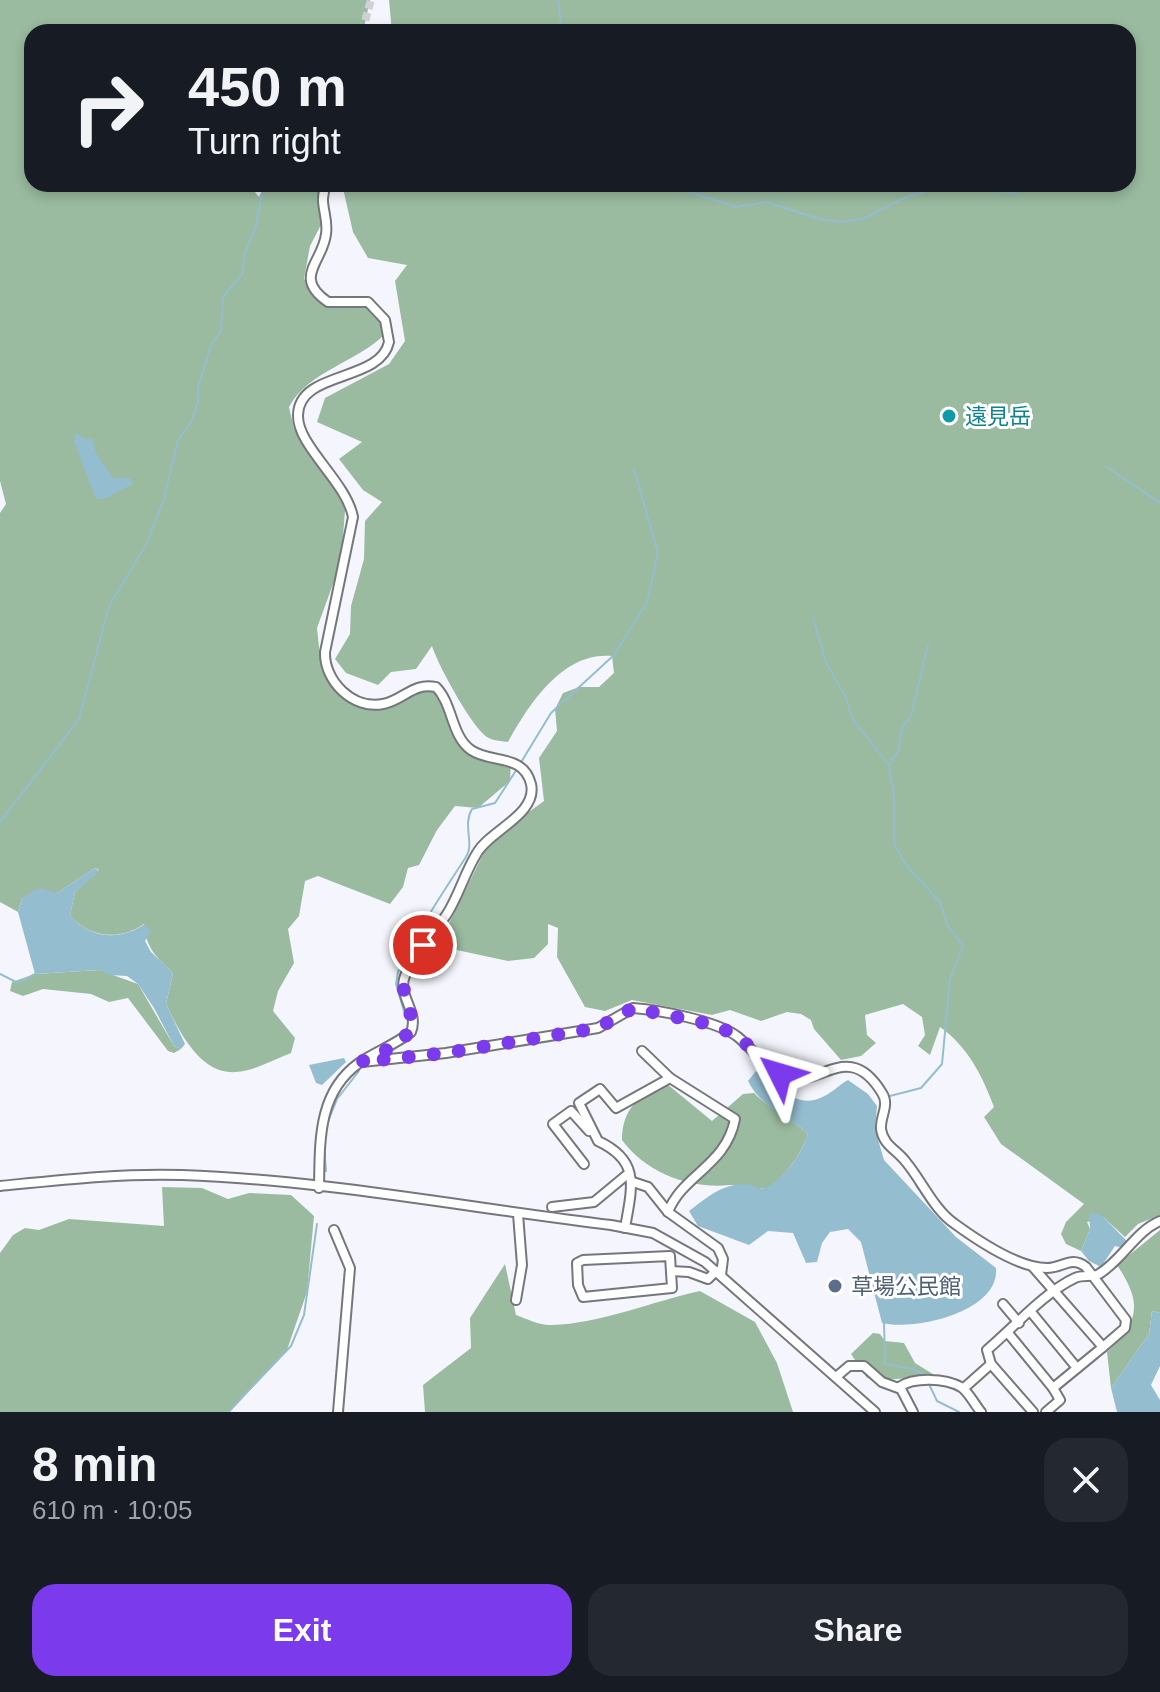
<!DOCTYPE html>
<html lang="en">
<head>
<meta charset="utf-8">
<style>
	:root { --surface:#171b24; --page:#242831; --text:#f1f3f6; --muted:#9ea1a6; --accent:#7c3aed }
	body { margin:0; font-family:Helvetica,"Noto Sans JP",sans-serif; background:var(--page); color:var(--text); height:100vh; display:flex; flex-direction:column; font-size:30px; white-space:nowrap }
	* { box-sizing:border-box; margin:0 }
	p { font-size:26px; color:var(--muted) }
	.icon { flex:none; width:44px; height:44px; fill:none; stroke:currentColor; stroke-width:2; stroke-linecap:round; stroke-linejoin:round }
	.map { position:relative; height:1412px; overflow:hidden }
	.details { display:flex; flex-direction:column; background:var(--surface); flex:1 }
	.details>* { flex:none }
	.top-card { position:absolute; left:24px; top:24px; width:1112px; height:168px; border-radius:24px; box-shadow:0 4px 12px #0003; background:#171b24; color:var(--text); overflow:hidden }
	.pin { position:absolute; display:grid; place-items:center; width:68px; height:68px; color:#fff; margin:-34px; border:4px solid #fff; border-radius:50%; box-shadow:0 2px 8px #0007 }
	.me { position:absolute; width:88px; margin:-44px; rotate:310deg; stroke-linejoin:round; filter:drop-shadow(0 0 6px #0008) }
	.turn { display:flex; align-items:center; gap:28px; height:168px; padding:0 32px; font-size:36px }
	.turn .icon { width:104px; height:104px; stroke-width:2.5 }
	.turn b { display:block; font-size:56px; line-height:68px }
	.round { display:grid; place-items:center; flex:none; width:84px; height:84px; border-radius:24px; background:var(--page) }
	.headline { display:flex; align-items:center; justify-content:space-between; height:136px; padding:0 32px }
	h1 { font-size:48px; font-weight:600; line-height:60px }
	.button { display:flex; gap:16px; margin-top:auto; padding:16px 32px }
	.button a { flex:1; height:92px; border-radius:24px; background:var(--accent); color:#fff; font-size:32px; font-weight:600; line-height:92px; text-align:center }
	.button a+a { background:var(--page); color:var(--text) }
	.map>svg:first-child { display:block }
</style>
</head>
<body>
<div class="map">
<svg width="1160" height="1412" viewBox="0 0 1160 1412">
	<rect width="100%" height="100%" fill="#f5f6fd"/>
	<!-- forest -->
	<g fill="#9abba0">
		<path d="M0 0H370L363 32H32V184H248L259 197 265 184H320L323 221 310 246 304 279 324 300 368 302 381 317 385 334C356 363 308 371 289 407L294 429 346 498 341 562 317 628 320 656 333 686 352 700 387 706 429 688 443 691 460 732 472 749 511 761 510 781 478 808 455 806 437 830 419 865 408 868 403 887 390 904 318 876 305 881 299 916 288 929 294 963 278 991 273 1011 295 1038 291 1053C275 1059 254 1071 236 1072 200 1075 179 1031 166 1004L173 973C156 957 146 948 144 924 120 941 88 938 70 915L75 892 99 870 95 868 57 893 22 898 18 912 0 902V513L6 504 0 481Z"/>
		<path d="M389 0H1160V1215L1138 1224 1125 1237 1104 1218 1087 1222 1090 1229 1081 1251 1066 1244 1061 1234 1066 1222 1084 1204 1001 1144 984 1117 994 1107C982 1075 968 1047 940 1027L930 1055 918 1046 925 1035 922 1017 903 1004 865 1015 867 1035 876 1043 861 1056 841 1060 814 1029 811 1020 801 1014 787 1012 761 1021 730 1010 712 1015 632 1000 605 1011 585 1007 557 957 558 928 548 924V944L534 958 508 961 438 946 490 840 544 801 539 758 557 731 555 709 563 693 579 687H599L614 673 612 656C563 651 529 704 508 742 502 741 494 741 489 738 474 732 437 663 432 646L416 669 391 672 378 685 346 673 335 659 350 634 351 606 364 559 365 521 382 502 363 490 339 459 362 442 317 422 325 398 389 364 405 341 395 281 407 265 368 258 353 232 342 184H1128V32H392Z"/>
		<polygon points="99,970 138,984 174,1046 181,1049 174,1053 168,1051 128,998 109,1002 91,994 43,989 23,996 10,991 12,982 35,974"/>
		<path d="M667 1084 712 1121 743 1094 754 1093C771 1110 791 1118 808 1134 802 1151 788 1173 773 1185 760 1194 744 1184 730 1185 691 1189 647 1174 622 1140 622 1109 639 1094 667 1084Z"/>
		<polygon points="162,1187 202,1188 228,1199 249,1193 291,1195 314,1216 307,1292 287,1350 230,1412 0,1412 0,1253 13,1235 25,1228 39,1230 69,1219 164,1226"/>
		<path d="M1160 1230V1313L1152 1311 1149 1334 1111 1388 1107 1352C1139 1321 1143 1304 1117 1265Z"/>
		<path d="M505 1264 516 1315C527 1319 541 1326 552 1325 598 1324 654 1301 700 1291L755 1322 777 1363 793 1412H425L423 1385 471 1348 470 1318Z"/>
		<polygon points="873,1333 880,1334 885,1341 904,1343 915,1363 936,1376 883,1380 867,1378 851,1354"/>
	</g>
	<!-- water -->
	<g fill="#94bdd0">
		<polygon points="77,433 87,440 92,438 96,453 113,478 129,478 133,482 131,485 104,499 96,499 74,441"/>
		<path d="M95 868 99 871 75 892 70 915C89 939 120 941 145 924L151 932 145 941 151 952 173 973 166 1004 185 1044 181 1049 174 1046 154 1008 138 984 127 976 110 975 99 970 35 974 18 912 22 898 39 888 57 893Z"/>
		<polygon points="344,1058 346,1062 322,1085 316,1083 309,1065"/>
		<path d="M756 1071C774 1084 796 1109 820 1098 831 1094 839 1085 848 1080L868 1094 877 1106 875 1129 884 1160 956 1237 996 1268C1000 1312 914 1331 882 1323L861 1242 848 1229 830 1232 822 1243 817 1262 806 1263 793 1233 768 1231 749 1245 698 1226 689 1211C711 1194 733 1175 762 1189 783 1182 801 1154 808 1134 787 1114 762 1109 748 1081Z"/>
		<polygon points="1089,1213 1100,1214 1130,1244 1123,1248 1115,1246 1101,1267 1089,1261 1081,1251 1090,1229"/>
		<polygon points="1152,1311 1160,1313 1160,1366 1151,1385 1160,1400 1160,1412 1117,1412 1111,1388 1149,1334"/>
	</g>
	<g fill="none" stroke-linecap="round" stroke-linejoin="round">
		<!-- stream -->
		<g stroke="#94bdd0" stroke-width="2">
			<polyline points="558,0 562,32"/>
			<polyline points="665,184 736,207 767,202 819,219 841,222 862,219 907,197 947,185 1017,193"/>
			<polyline points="1107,467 1160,503"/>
			<polyline points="813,618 826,662 846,698 852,718 888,764"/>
			<polyline points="520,764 551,713 614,655 647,602 658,553 634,469"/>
			<polyline points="0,822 79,719 109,606 147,543 164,499 178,440 192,420 198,402 198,388 211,345 221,331 223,297 243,273 244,255 256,226 264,184"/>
			<polyline points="0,974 18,983 35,974"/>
			<path d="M406 1018 396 984 398 972C418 930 441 895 466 857 475 843 462 826 472 809L495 803 517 769"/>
			<polyline points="886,1097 921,1088 942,1064 950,979 963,946 948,926 940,902 906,865 894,844 894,798 889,765 899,750 902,727 911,716 928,644"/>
			<polyline points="327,1124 337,1099 359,1071"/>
			<polyline points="324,1146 326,1171"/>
			<polyline points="884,1322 885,1364 913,1369 928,1377"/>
			<polyline points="929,1384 937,1401 959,1412"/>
			<polyline points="228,1412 291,1346 304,1315 317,1224"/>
		</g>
		<!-- minor-tunnel -->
		<polyline stroke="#d0d1d7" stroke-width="8" stroke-dasharray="8 4" stroke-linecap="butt" points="362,32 371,0"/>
		<!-- minor casing -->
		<g stroke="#76777c" stroke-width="12">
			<g id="minor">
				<path d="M642 1051 670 1078 735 1119C726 1166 683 1174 668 1212"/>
				<path d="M362 1062 446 1053 598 1028 633 1008C659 1010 718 1021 738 1037 755 1051 768 1073 791 1078 821 1085 850 1040 882 1093 890 1105 880 1116 881 1129 883 1145 897 1150 906 1162 922 1181 934 1210 955 1224 977 1240 1019 1268 1047 1268 1063 1268 1071 1255 1086 1267L1126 1320 1125 1328 1103 1347"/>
				<polyline points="584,1164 553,1124 571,1111 589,1131"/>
				<polyline points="633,1182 648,1187 668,1212 718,1248 723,1259 721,1275"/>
				<path d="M0 1186C60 1180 121 1173 182 1175 325 1180 469 1208 611 1225L653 1233 705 1262 875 1412"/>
				<path d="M319 1188C320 1143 317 1093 359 1063 376 1051 395 1045 411 1032 419 1013 399 997 404 979 411 954 433 935 447 914 459 895 465 872 477 853 489 831 538 814 531 784 523 753 491 764 471 750 451 736 453 704 436 687 413 682 404 700 383 704 353 710 324 681 325 652L353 517C346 481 297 446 298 415 299 370 380 383 389 342L385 320 368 302H328C292 277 323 262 326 234 329 215 317 202 327 184"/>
				<polyline points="552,1207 594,1202 629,1173"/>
				<path d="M625 1228C632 1187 641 1161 598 1141L579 1103 600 1089 616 1108 670 1078"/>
				<polyline points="334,1230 350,1268 338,1412"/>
				<polygon points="670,1256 672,1288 583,1297 578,1285 577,1263 583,1260"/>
				<polyline points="1033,1267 1103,1347 1053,1388 1060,1400 1046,1412"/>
				<polyline points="671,1271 689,1272 708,1279 716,1271"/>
				<polyline points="516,1300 522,1265 518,1214"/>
				<polyline points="1003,1304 1019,1323"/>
				<polyline points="1031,1312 1077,1368"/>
				<polyline points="1008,1333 1053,1388"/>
				<polyline points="836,1377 849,1366 864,1366 882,1382 901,1389 913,1412"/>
				<path d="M899 1387C914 1377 945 1378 961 1387 968 1391 975 1405 981 1412"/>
				<polyline points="964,1388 991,1364"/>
				<path d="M1033 1412 991 1364 987 1350C1012 1329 1046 1291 1075 1278 1083 1274 1091 1278 1099 1274 1122 1260 1136 1231 1160 1221"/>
			</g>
		</g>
		<!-- minor -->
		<use href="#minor" stroke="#fff" stroke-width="8"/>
	</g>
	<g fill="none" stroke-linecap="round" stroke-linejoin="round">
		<!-- route -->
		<polyline stroke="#7c3aed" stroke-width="14" stroke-dasharray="0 25.2" points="423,945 402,983 414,1027 397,1045 361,1062 446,1053 598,1028 633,1008 714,1025 736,1035 780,1074"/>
	</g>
	<!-- markers -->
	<circle fill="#0f9aa8" stroke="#fff" stroke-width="3" cx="949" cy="416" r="8"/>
	<circle fill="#5c6f8a" stroke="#fff" stroke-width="3" cx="835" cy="1286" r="8"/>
	<g text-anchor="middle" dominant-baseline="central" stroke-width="6" stroke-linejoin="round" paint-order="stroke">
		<!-- culture labels -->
		<g font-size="22" fill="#0d838f" stroke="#fff" text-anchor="start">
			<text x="965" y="416">遠見岳</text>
		</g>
		<!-- service labels -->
		<g font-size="22" fill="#4e5e75" stroke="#fff" text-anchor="start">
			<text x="851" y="1286">草場公民館</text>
		</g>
	</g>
</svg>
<div class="pin" style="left:423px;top:945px;background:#d93025"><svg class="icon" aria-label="arrive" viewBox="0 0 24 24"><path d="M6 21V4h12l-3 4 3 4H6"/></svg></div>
<svg class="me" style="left:780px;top:1074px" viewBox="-20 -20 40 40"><path d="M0-17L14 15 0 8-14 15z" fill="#7c3aed" stroke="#fff" stroke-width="4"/></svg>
<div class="top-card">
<div class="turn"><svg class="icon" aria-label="right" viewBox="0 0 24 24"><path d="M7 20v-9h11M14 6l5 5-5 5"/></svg><div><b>450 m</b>Turn right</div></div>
</div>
</div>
<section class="details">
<div class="headline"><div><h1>8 min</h1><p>610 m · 10:05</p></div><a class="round"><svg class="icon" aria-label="close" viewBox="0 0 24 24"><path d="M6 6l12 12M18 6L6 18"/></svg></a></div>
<div class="button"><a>Exit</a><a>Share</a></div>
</section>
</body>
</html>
